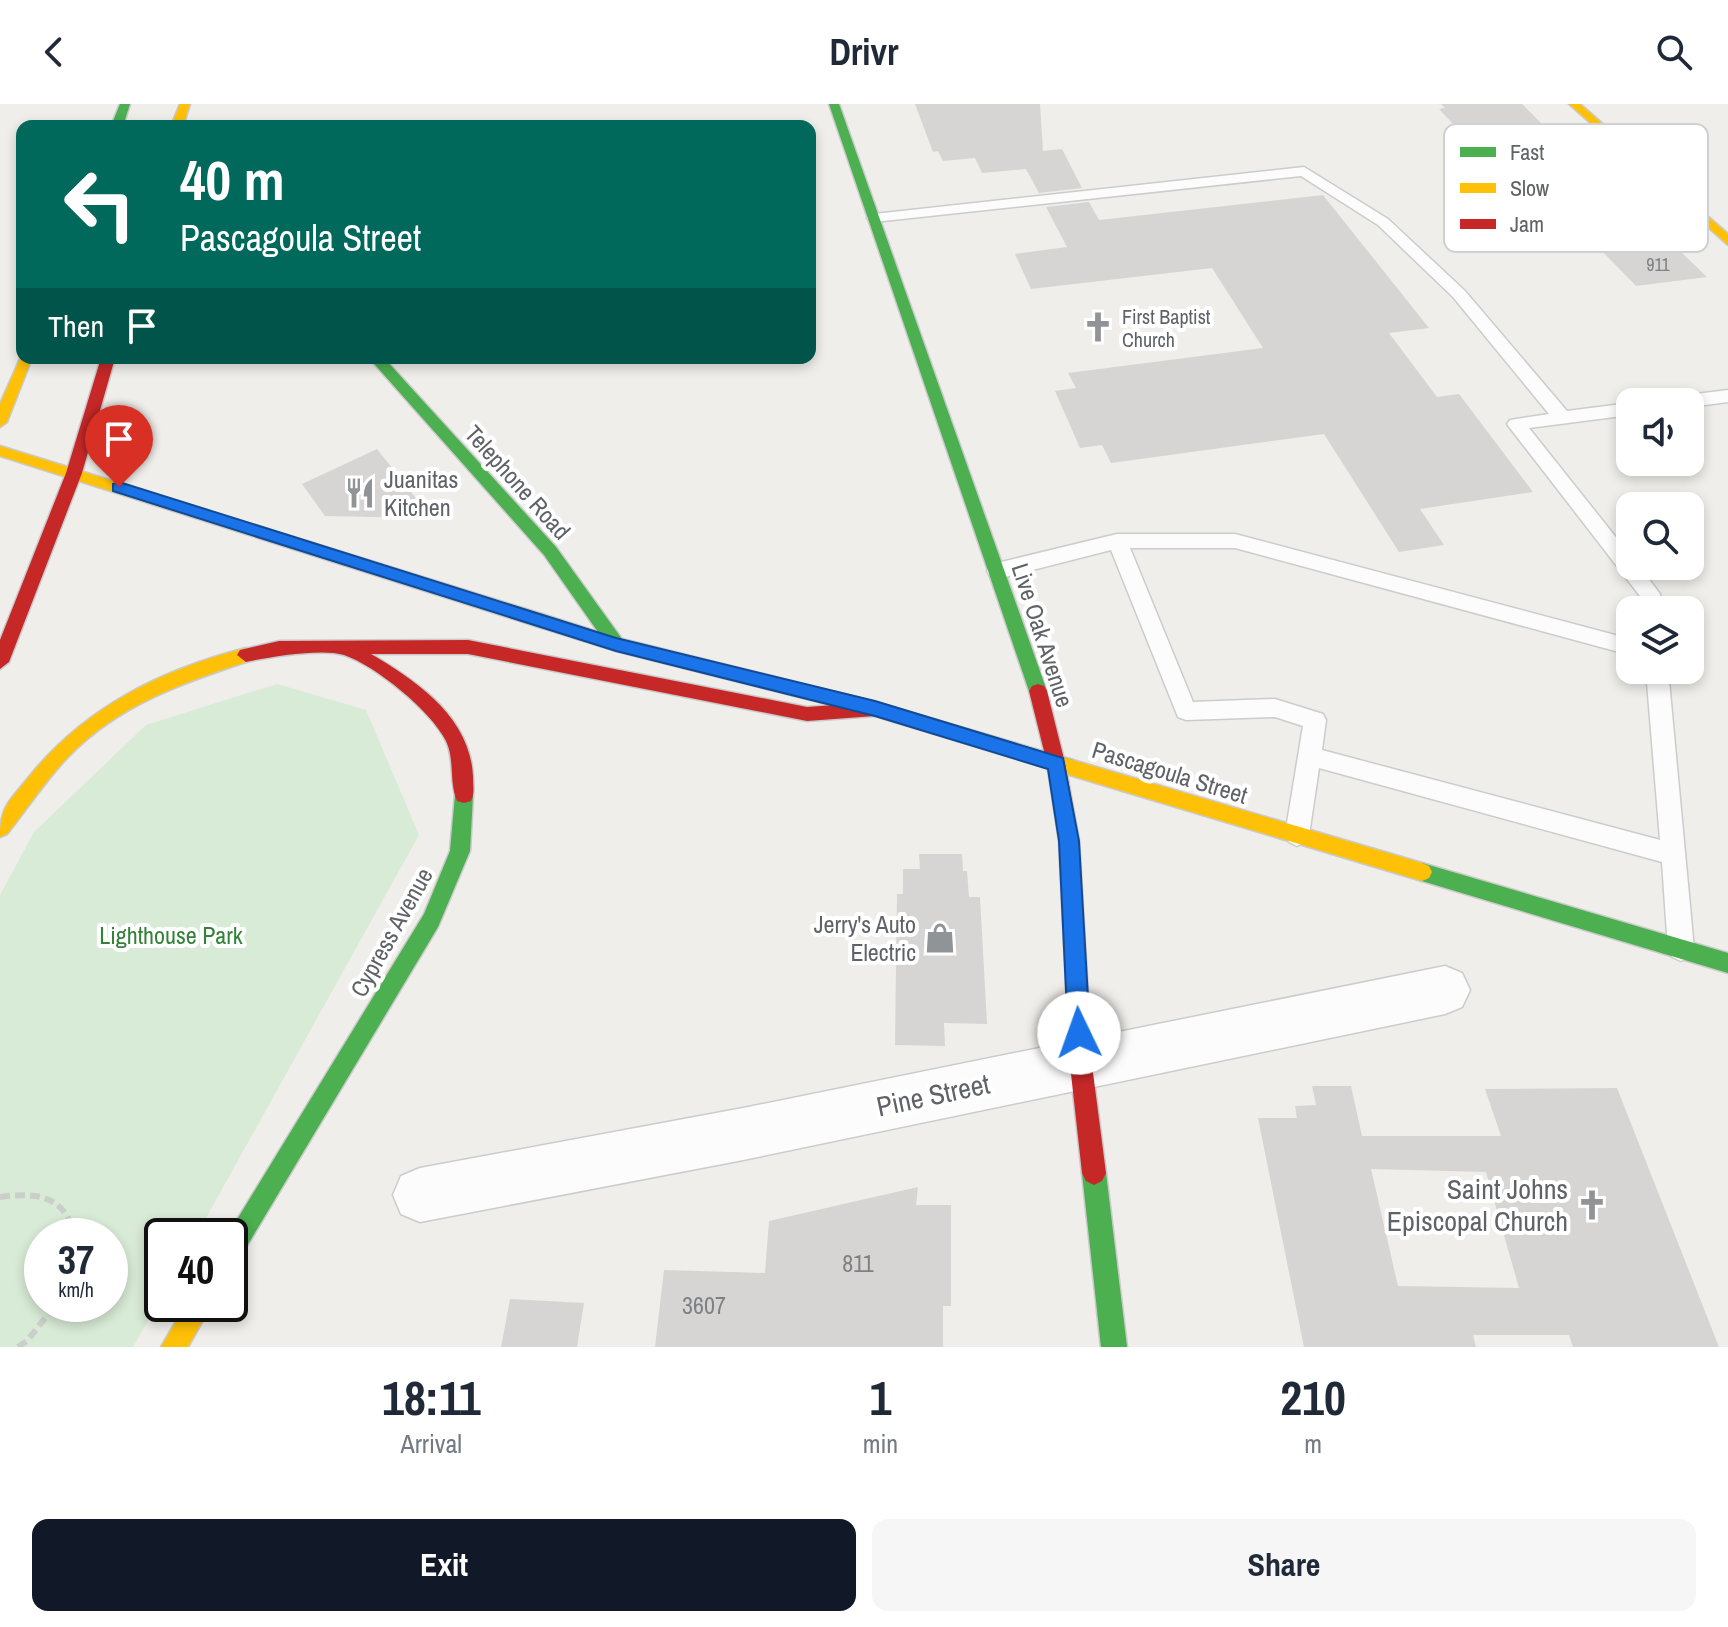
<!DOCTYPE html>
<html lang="en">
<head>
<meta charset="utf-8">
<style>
	:root { --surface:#fff; --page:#f6f6f7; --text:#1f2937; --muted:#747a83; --accent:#111827 }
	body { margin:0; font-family:"Archivo Narrow",sans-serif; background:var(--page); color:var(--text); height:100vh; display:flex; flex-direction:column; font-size:30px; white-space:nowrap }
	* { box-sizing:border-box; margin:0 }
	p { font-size:26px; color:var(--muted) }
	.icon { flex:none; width:44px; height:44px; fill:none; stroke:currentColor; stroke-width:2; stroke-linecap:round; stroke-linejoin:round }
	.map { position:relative; height:1243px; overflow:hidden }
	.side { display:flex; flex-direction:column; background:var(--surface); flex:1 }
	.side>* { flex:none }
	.top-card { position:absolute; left:16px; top:16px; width:800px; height:244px; border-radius:16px; box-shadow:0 4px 12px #0003; background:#00695c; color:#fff; overflow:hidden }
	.fabs { position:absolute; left:1616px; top:284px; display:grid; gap:16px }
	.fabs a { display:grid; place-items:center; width:88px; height:88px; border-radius:16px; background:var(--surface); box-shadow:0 4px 12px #0003; font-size:40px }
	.speed { position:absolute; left:24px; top:1114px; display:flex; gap:16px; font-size:40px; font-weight:700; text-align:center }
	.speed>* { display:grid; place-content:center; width:104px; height:104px; border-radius:50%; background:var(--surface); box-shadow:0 4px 12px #0003; line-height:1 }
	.speed small { font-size:20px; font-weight:400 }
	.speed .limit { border:4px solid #111; border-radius:12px; background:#fff; color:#111 }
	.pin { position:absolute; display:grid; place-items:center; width:68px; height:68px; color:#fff; margin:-82px -34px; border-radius:50% 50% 50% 0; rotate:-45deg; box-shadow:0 0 8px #0007 }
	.pin .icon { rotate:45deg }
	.me { position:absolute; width:88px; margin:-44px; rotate:357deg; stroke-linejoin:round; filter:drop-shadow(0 0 6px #0008) }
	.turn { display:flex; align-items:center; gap:28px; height:168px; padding:0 32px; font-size:36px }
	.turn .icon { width:104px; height:104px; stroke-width:2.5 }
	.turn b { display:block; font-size:56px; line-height:68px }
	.then { display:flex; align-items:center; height:76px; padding:0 32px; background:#0003; gap:16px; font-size:30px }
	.eta { display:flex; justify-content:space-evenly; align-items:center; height:136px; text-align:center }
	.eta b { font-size:48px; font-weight:700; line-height:56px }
	.primary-button { display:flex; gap:16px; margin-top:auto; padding:16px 32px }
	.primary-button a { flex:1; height:92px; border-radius:16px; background:var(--accent); color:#fff; font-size:32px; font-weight:700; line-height:92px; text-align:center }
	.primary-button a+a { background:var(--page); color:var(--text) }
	header { display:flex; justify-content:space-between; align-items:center; height:104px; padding:0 32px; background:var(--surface); font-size:36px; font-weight:700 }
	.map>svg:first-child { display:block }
</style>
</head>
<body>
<header><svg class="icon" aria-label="back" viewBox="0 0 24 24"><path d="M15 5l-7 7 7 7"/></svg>Drivr<svg class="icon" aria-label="search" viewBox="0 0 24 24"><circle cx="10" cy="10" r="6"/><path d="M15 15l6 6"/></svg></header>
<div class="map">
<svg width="1728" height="1243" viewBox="0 0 1728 1243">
	<rect width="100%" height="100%" fill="#efeeea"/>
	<!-- green -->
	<path fill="#d8ebd6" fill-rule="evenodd" d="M277 580 366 606 419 731 196 1132H162V1192L133 1243H0V791L34 728 146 621ZM42 1132H110V1200H42Z"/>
	<!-- building -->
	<g fill="#d6d5d3" fill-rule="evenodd">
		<polygon points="915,0 1040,0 1043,47 1062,45 1082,84 1039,89 1026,65 982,69 975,54 943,57 938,47 933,48"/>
		<polygon points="1441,0 1522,0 1566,44 1572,43 1707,173 1636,182 1599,144 1603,144 1541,84 1516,87 1439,5 1445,4"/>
		<polygon points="1323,91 1429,224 1389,229 1437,293 1459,290 1533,388 1420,405 1444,441 1399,448 1324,330 1111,359 1102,341 1080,344 1055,287 1076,284 1068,269 1263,244 1212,164 1031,185 1015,150 1067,143 1046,103 1089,98 1099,116"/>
		<polygon points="377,345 418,397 410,401 421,414 325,412 302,380"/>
		<polygon points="919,750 962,750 963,767 967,767 969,793 980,793 987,920 944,919 945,942 895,941 897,790 903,790 903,765 920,765"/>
		<path d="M1312 982H1351L1362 1032H1501L1485 985 1617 984 1719 1243H1573L1569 1231H1473L1476 1243H1304L1258 1014H1297L1295 1002 1316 1001ZM1371 1065 1486 1068 1519 1184 1398 1182Z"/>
		<polygon points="918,1083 916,1101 951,1101 951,1202 943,1202 943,1243 655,1243 664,1166 765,1169 769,1117"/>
		<polygon points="510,1195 584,1199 577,1243 501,1243"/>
	</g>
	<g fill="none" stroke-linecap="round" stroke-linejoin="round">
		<!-- lane casing -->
		<g stroke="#cbcccc" stroke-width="3">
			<g id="lane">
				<polygon points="1304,63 1388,115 1465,187 1567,307 1630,299 1630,311 1529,324 1630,451 1630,462 1639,462 1660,490 1662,506 1642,506 1640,492 1510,324 1507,320 1510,316 1549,310 1453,193 1378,121 1301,72 874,118 867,114 874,110"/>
				<polygon points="1728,286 1728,298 1690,303 1690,298 1671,298 1680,292"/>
				<polygon points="1117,430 1235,430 1630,535 1630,551 1235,444 1130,444 1193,598 1275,595 1323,610 1326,616 1322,646 1660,736 1646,566 1668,566 1694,845 1690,853 1681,857 1672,853 1668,845 1662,758 1319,664 1309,731 1305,738 1297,742 1289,738 1285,731 1303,622 1275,613 1186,616 1178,613 1111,446 997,475 990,472 987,467 990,462 997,459"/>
			</g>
		</g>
		<!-- street casing -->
		<g stroke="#cbcccc" stroke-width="3">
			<polygon id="street" points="1445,862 1462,869 1470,886 1462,903 1445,910 743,1056 420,1118 401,1110 393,1091 401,1072 420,1064 743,1004"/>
		</g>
		<!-- fast casing -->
		<g stroke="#cacacb" stroke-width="3">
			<g id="fast">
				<polygon points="120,0 130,0 123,22 111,22"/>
				<polygon points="829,0 839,0 1047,587 1044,592 1032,592 1029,587"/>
				<polygon points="369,254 384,254 556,443 622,535 875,598 1066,654 1073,656 1075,662 1073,668 1066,670 875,612 616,547 536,522 534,517 536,512 542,510 598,528 544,451"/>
				<polygon points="464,683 471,685 473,691 470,747 438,823 238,1157 230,1161 230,1132 227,1132 424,810 450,747 455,691 457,685"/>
				<polygon points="1422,759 1728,849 1728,869 1422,777 1415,774 1412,768 1415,762"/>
				<polygon points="1094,1057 1102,1061 1106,1069 1127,1243 1101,1243 1082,1069 1086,1061"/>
			</g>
		</g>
		<!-- slow casing -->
		<g stroke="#cacacb" stroke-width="3">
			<g id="slow">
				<polygon points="180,0 190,0 183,22 171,22"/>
				<polygon points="1569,0 1580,0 1728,130 1728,141"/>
				<polygon points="22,250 22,254 32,254 7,318 0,323 0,300"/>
				<polygon points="0,342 542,510 550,517 542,524 0,352"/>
				<path d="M246 544 255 551 252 556C185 578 119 600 68 653 46 676 27 705 7 730L0 733C0 702 10 697 28 674 84 604 160 566 246 544Z"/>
				<polygon points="1066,654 1422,759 1429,762 1432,768 1429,774 1422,777 1066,670 1059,668 1057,662 1059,656"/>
				<polygon points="186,1200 212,1200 188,1243 161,1243"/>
			</g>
		</g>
		<!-- jam casing -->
		<g stroke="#cacacb" stroke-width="3">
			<g id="jam">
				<polygon points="101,254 115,254 82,369 9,558 0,565 0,536 66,369"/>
				<path d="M468 536 807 603 875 598 881 600 884 605 881 610 875 612 807 617 468 550H371C417 577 470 613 473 672 473 681 475 689 471 697L464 699 457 697C449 679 455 656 446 637 431 607 376 562 344 551 322 544 269 553 246 558L237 551 240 546 279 537Z"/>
				<polygon points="1038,580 1044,582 1047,587 1065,659 1079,737 1092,961 1106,1069 1102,1077 1094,1081 1086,1077 1082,1069 1070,961 1059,737 1047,659 1029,587 1032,582"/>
			</g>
		</g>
		<!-- path -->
		<g stroke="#cacfcc" stroke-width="6" stroke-dasharray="10 5" stroke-linecap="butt">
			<path d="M0 1093C36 1088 66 1091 74 1132"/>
			<polyline points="18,1243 27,1237 56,1200"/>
		</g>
		<!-- lane -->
		<use href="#lane" fill="#fdfcfc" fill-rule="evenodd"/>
		<!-- street -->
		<use href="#street" fill="#fdfcfc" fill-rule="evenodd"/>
		<!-- fast -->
		<use href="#fast" fill="#4caf50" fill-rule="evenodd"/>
		<!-- slow -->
		<use href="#slow" fill="#ffc107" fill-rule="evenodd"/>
		<!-- jam -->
		<use href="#jam" fill="#c62828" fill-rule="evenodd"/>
	</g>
	<!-- route -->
	<polygon fill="#1a73e8" stroke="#114b97" stroke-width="2" points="119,378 616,534 875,597 1063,654 1079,737 1090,929 1087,936 1079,940 1072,936 1068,929 1059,737 1048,665 875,612 616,547 113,387 113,380"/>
	<!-- icons -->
	<defs>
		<g id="church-bare" transform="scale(2.4)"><path d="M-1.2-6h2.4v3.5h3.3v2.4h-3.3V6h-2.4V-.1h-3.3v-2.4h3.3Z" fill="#919496" stroke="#fff" stroke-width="2.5" paint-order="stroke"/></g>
		<g id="restaurant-bare" transform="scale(2.4)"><path d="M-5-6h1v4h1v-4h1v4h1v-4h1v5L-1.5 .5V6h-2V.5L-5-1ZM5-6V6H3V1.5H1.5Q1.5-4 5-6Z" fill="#919496" stroke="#fff" stroke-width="2.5" paint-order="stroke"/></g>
		<g id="shop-bare" transform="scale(2.4)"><path d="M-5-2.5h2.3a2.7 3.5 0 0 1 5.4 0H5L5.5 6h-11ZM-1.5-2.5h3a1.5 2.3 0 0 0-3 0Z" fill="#919496" stroke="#fff" stroke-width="2.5" paint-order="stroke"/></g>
	</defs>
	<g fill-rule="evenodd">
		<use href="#church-bare" x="1098" y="223"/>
		<use href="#restaurant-bare" x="360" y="389"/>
		<use href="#shop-bare" x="940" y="834"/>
		<use href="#church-bare" x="1592" y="1101"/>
	</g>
	<g text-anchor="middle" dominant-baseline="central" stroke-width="8" stroke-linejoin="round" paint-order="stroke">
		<!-- far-number labels -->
		<g font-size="18" fill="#7e8184">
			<text x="1658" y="160">911</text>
		</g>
		<!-- far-poi labels -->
		<g font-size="20" fill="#5f6368" stroke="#fff" text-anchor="start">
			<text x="1122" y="212">First Baptist<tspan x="1122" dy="23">Church</tspan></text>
		</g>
		<!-- poi labels -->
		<g font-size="24" fill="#5f6368" stroke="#fff" text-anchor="start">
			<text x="384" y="375">Juanitas<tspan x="384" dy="28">Kitchen</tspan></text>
			<text x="916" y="820" text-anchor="end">Jerry's Auto<tspan x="916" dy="28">Electric</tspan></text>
		</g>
		<!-- street labels -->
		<g font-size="24" fill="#5f6368" stroke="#fff">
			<text transform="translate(518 378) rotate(48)">Telephone Road</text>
			<text transform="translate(1043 531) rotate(72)">Live Oak Avenue</text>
			<text transform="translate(1170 668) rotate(17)">Pascagoula Street</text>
			<text transform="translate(391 828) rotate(-61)">Cypress Avenue</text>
		</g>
		<!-- park labels -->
		<g font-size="24" fill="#348238" stroke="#fff">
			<text x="171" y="831">Lighthouse Park</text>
		</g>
		<!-- near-number labels -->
		<g font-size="24" fill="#7e8184">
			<text x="858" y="1159">811</text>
			<text x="704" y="1201">3607</text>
		</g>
		<!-- near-street labels -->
		<g font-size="28" fill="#5f6368" stroke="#fff">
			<text transform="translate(933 991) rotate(-12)">Pine Street</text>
		</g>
		<!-- near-poi labels -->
		<g font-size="28" fill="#5f6368" stroke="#fff" text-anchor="end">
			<text x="1568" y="1085">Saint Johns<tspan x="1568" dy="32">Episcopal Church</tspan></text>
		</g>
	</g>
	<!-- legend -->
	<rect x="1444" y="20" width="264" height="128" rx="12" fill="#fff" stroke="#cfd0d2" stroke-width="2"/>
	<rect x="1460" y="43" width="36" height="10" fill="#4caf50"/>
	<rect x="1460" y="79" width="36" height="10" fill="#ffc107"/>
	<rect x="1460" y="115" width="36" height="10" fill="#c62828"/>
	<g font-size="22" fill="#5f6368">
		<text x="1510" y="56">Fast</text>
		<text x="1510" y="92">Slow</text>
		<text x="1510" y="128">Jam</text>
	</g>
</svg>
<div class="fabs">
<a><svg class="icon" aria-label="sound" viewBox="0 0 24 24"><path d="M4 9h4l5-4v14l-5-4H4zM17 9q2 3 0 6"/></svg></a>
<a><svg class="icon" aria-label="search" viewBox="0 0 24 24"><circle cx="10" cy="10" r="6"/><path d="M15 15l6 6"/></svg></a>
<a><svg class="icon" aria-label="layers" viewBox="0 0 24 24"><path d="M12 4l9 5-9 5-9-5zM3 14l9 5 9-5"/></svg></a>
</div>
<div class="speed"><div>37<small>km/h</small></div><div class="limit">40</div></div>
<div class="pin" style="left:119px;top:383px;background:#d93025"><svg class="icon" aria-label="arrive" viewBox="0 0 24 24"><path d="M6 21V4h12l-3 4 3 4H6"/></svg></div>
<svg class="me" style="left:1079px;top:929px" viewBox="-20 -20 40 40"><circle r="19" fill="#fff"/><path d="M0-13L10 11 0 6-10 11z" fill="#1a73e8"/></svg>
<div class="top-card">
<div class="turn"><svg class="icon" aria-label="left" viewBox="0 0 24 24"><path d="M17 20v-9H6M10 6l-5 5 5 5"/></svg><div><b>40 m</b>Pascagoula Street</div></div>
<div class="then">Then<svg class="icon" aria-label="arrive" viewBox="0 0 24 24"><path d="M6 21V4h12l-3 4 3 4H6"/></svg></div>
</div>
</div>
<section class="side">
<div class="eta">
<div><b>18:11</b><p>Arrival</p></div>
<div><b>1</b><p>min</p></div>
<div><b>210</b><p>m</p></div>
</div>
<div class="primary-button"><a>Exit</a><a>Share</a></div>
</section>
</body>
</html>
